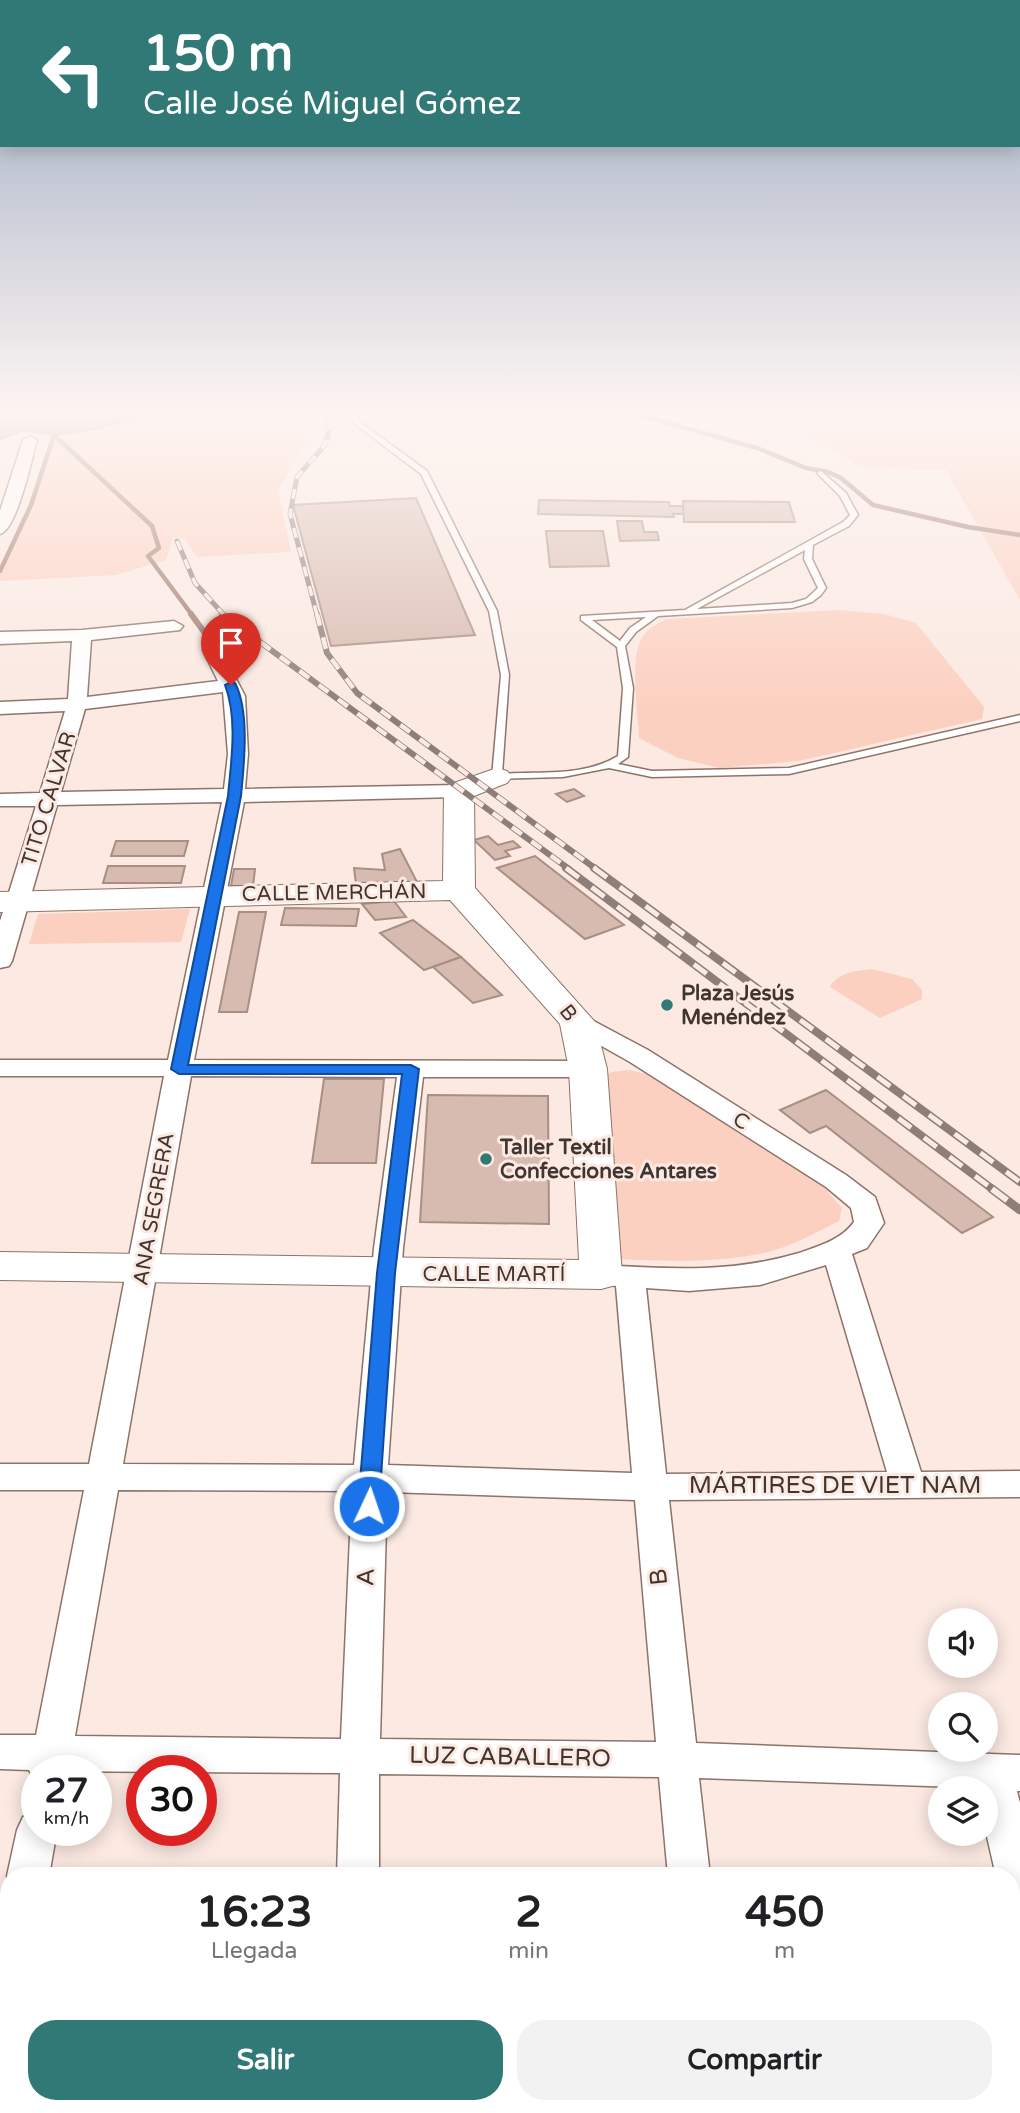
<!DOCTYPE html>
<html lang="es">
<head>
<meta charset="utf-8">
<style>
	:root { --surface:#fff; --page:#f2f2f2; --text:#202124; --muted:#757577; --accent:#317976 }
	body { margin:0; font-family:"Varela Round",sans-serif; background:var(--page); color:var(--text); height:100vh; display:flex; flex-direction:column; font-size:26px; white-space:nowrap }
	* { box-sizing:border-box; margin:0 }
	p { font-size:23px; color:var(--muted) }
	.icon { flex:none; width:38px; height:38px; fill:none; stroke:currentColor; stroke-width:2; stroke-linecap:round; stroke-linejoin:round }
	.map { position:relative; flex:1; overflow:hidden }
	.sheet { position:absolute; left:0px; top:1867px; width:1020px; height:247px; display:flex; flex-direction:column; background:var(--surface); border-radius:28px 28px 0 0; box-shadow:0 4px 18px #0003 }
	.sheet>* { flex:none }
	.guide { position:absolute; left:0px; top:0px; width:1020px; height:147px; box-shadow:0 4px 18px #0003; background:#317976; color:#fff; overflow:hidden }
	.fabs { position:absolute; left:928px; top:1608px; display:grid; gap:14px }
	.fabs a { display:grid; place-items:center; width:70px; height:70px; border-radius:50%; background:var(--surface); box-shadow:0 4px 18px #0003; font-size:35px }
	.speed { position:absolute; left:21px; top:1755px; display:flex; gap:14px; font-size:35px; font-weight:700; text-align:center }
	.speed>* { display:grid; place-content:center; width:91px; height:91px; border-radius:50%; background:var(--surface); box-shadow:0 4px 18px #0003; line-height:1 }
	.speed small { font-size:18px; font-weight:400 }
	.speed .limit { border:10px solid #d22; background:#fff; color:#111 }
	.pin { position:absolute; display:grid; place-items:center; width:60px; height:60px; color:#fff; margin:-72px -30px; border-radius:50% 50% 50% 0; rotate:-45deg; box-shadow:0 0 7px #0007 }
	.pin .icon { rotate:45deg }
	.me { position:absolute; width:77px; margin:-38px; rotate:3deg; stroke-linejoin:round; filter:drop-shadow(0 0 5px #0008) }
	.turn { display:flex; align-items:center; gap:24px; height:147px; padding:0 28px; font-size:32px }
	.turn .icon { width:91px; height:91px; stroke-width:2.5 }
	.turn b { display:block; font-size:49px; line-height:60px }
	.eta { display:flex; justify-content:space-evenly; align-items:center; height:119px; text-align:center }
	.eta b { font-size:42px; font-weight:700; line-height:49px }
	.button { display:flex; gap:14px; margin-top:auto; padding:14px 28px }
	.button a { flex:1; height:80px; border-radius:28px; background:var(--accent); color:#fff; font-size:28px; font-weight:700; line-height:80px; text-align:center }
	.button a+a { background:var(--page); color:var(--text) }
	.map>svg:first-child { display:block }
</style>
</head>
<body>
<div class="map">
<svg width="1020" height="2113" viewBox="0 0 1020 2113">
	<rect width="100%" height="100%" fill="#fbe9e2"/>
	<!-- green -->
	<g fill="#fcd0c0">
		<polygon points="152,414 305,414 307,440 278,491 291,552 197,557 184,538 173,537 166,560 116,575 0,581 0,572 31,505 54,435"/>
		<polygon points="778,414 1020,414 1020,600 946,470 860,467"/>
		<path d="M840 610 884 614 916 623 984 707 982 719 799 761 719 768 678 758 639 738C638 714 630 660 641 639 647 629 657 624 667 619Z"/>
		<polygon points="190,909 181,942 29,944 38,914"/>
		<path d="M872 969 912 979 922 990V999L880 1018 830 987C838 972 856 971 872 969Z"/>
		<path d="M629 1070 646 1074 821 1184 842 1208 839 1221C814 1234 787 1249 759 1254 713 1263 664 1261 618 1259L601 1078 612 1072Z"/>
	</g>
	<!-- water -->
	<polygon fill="#c59584" stroke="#9d786b" stroke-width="2" points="0,414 152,414 94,429 54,435 23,430 0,439"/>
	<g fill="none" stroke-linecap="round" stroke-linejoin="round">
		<!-- stream-far1 -->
		<g stroke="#9d786b" stroke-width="4.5">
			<polyline points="636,414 757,448 806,468 828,472 841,478 873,505 968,527 1020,535"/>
			<polyline points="0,571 31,505 54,435 152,526 159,548 148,556 192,615"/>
		</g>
		<!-- stream -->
		<polyline stroke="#9d786b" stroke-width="6" points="191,614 218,651"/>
	</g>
	<!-- building -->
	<g fill="#d8bbb0" stroke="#a98e84" stroke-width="2">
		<polygon points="416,498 475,635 331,646 293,505"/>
		<polygon points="539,500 669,502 670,506 683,506 684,514 673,514 674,517 538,514"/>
		<polygon points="683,501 789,502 795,522 684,522"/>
		<polygon points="617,521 642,521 644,532 657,532 659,540 620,541"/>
		<polygon points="546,531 603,531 609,566 550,567"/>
		<polygon points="574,789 584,796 567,802 556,794"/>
		<polygon points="488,836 498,845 513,841 520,847 505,851 510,856 495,860 474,840"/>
		<polygon points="116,841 188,841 184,856 111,856"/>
		<polygon points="400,849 417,882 356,884 354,868 385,870 382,854"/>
		<polygon points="535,856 624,925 585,939 497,868"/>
		<polygon points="108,866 185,866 181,883 103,883"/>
		<polygon points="234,869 255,869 253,886 231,886"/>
		<polygon points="394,901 406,917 375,920 362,904"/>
		<polygon points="285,908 359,909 356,926 281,925"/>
		<polygon points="239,912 266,912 247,1012 219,1012"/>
		<polygon points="413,920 461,957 424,970 380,933"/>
		<polygon points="461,957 502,995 473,1003 433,967"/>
		<polygon points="324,1079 384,1079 376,1163 312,1163"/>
		<polygon points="826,1090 993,1217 962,1233 826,1126 810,1133 780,1110"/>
		<polygon points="428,1095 548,1096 549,1224 420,1222"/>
	</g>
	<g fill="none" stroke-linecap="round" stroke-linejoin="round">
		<!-- lane casing -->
		<g stroke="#8d7369" stroke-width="3">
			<path id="lane" d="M349 414H355L360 422 427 471 497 611 509 675 502 774C541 771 583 777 618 756L623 688 617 647 581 620V616L685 610 843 522 850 515 840 496 817 473 821 471 846 493 858 515 849 526 813 545 812 559 826 588 821 595 812 602 792 608 658 616 636 632 625 646 633 688 628 757 618 764 652 771 789 768 1020 715V721L789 774 652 777 609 768 563 777 494 779 492 777 501 675 489 611 421 474 355 424ZM805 550 804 559 818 588 806 599 792 603 697 609ZM646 617 630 628 620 641 592 620Z"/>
		</g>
		<!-- street casing -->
		<g stroke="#8d7369" stroke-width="3">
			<g id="street">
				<path d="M30 436 37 440C32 458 17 530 0 534V511L23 440Z"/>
				<path d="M174 621 183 626 180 630 91 640 87 697 218 681 203 650 212 644 221 650 245 696 248 754 245 789 459 785 470 791 459 797 244 802 194 1060 588 1061 597 1063 601 1069 597 1075 588 1077H423L403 1248 388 1465 632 1473 616 1286 590 1282 586 1275 590 1268 601 1265C671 1269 731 1273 799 1253 819 1246 841 1240 854 1222L851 1208 826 1187 630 1062 568 1027 564 1022 568 1017H586L648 1050 846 1175 875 1197 884 1223 867 1248 852 1254 921 1472 1020 1471V1497L669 1500 696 1743 1020 1755V1791H1017L1020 1803V1911L1012 1907V1876H996L985 1828V1788L699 1778 710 1876H668L659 1777 379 1774V1876H337L340 1773 37 1771V1784L29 1770 0 1769V1735H36L84 1490H0V1464H89L164 1076H0V1060H168L222 802 57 805 12 961 9 966 0 968V921L36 806H0V794L40 793 65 711 0 714V702L68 699 72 641 0 644V632L82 630ZM223 692 228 754 224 789 61 792 85 709ZM191 1076 397 1077 374 1248 354 1465 123 1464ZM826 1265 887 1472 666 1474 646 1288 689 1291 760 1285ZM118 1490 352 1491 341 1739 75 1736ZM387 1492 635 1500 656 1742 380 1739Z"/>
				<polygon points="37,1811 37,1830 57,1830 49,1876 9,1876 9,1880 7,1876 17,1830 23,1817"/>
				<polygon points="9,1952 9,2035 0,2039 0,1955"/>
				<polygon points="0,2069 9,2069 9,2105 26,2105 25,2108 14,2113 0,2113"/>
				<polygon points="1012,2088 1020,2088 1020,2113 610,2113 607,2105 1012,2105"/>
				<rect x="332" y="2105" width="46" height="8"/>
			</g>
		</g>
		<!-- secondary casing -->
		<g stroke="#8d7369" stroke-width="2">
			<polygon id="secondary" points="497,768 507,771 512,777 507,783 474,796 475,888 595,1022 607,1069 622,1275 616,1285 601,1289 0,1280 0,1252 579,1260 569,1069 560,1024 450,900 0,912 0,892 443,881 444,791 448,785"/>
		</g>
		<!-- lane -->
		<use href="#lane" fill="#fff" fill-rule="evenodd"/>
		<!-- street -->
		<use href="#street" fill="#fff" fill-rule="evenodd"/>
		<!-- secondary -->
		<use href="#secondary" fill="#fff" fill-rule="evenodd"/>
		<!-- rail-far3 casing -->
		<g stroke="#8d7e79" stroke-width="5">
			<g id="rail-far3">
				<polyline points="177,541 195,583 224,615"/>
				<polyline points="317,615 290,514 297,477 325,445 329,430 325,414"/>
			</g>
		</g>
		<!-- rail-far2 casing -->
		<g stroke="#8d7e79" stroke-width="6">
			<g id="rail-far2">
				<polyline points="222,614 569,869"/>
				<polyline points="317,614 327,653 357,693 596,869"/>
			</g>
		</g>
		<!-- rail-far1 casing -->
		<g stroke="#8d7e79" stroke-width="8">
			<g id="rail-far1">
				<polyline points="566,868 995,1191"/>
				<polyline points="594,868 1020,1182"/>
			</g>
		</g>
		<!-- rail casing -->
		<g stroke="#8d7e79" stroke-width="9">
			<polyline id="rail" points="992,1189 1020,1210"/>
		</g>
		<!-- rail-far3 -->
		<use href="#rail-far3" stroke="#fbe9e2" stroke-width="3.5" stroke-dasharray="10" stroke-linecap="butt"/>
		<!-- rail-far2 -->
		<use href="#rail-far2" stroke="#fbe9e2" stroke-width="4.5" stroke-dasharray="12" stroke-linecap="butt"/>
		<!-- rail-far1 -->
		<use href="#rail-far1" stroke="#fbe9e2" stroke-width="5" stroke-dasharray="16" stroke-linecap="butt"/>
		<!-- rail -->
		<use href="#rail" stroke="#fbe9e2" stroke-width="6" stroke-dasharray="19" stroke-linecap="butt"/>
	</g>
	<!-- sky -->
	<linearGradient id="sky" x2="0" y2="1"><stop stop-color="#9aa8c0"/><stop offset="0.58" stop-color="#fdf5f2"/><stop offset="1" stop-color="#fdf5f2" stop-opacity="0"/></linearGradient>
	<rect width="1020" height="710" fill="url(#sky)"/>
	<!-- route -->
	<path fill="#1a73e8" stroke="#114b97" stroke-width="2" d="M231 682 235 683C250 711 244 765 241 796L188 1065H411L419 1069 395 1273 379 1506 376 1512H361L358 1506 377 1273 402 1074H179L171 1069 228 796C231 762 238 719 225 685Z"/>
	<!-- markers -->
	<g fill="#317976" stroke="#fbe9e2" stroke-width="2.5">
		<circle cx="667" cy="1005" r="7"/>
		<circle cx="486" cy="1159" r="7"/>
	</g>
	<g text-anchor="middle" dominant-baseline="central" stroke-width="6" stroke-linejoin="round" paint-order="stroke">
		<!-- street labels -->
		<g font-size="21" fill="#413531" stroke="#fbe9e2">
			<text transform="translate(49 799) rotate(-73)">TITO CALVAR</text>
			<text transform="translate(334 893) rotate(-1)">CALLE MERCHÁN</text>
			<text transform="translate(568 1013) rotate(52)">B</text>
			<text transform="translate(741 1121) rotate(32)">C</text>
			<text transform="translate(154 1209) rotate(-80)">ANA SEGRERA</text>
			<text x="494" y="1274">CALLE MARTÍ</text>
		</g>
		<!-- poi labels -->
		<g font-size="21" font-weight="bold" fill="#413531" stroke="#fbe9e2" text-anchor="start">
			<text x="681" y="993">Plaza Jesús<tspan x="681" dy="24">Menéndez</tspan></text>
			<text x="500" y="1147">Taller Textil<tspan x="500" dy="24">Confecciones Antares</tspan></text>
		</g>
		<!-- near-street labels -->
		<g font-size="24" fill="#413531" stroke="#fbe9e2">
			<text x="835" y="1485">MÁRTIRES DE VIET NAM</text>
			<text transform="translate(366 1577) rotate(-88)">A</text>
			<text transform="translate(659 1577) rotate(-96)">B</text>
			<text transform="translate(510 1757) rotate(1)">LUZ CABALLERO</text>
		</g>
	</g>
</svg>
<div class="fabs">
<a><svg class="icon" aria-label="sound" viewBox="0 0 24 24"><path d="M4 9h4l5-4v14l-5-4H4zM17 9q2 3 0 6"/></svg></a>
<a><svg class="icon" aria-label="search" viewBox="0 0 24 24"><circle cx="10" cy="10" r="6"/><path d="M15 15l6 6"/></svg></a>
<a><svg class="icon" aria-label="layers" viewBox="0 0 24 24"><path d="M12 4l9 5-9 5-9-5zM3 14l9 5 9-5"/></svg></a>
</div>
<div class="speed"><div>27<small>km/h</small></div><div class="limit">30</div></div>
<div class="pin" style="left:231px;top:685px;background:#d93025"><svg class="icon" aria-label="arrive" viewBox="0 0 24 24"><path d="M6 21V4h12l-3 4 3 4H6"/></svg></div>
<svg class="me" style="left:369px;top:1506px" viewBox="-20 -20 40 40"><circle r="17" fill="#1a73e8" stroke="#fff" stroke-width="3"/><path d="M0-11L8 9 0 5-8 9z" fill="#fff"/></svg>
<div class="guide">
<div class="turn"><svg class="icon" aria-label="left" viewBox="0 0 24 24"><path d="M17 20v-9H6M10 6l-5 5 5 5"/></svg><div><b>150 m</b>Calle José Miguel Gómez</div></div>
</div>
<section class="sheet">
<div class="eta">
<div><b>16:23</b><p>Llegada</p></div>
<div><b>2</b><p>min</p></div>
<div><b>450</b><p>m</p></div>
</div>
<div class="button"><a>Salir</a><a>Compartir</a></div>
</section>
</div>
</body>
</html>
